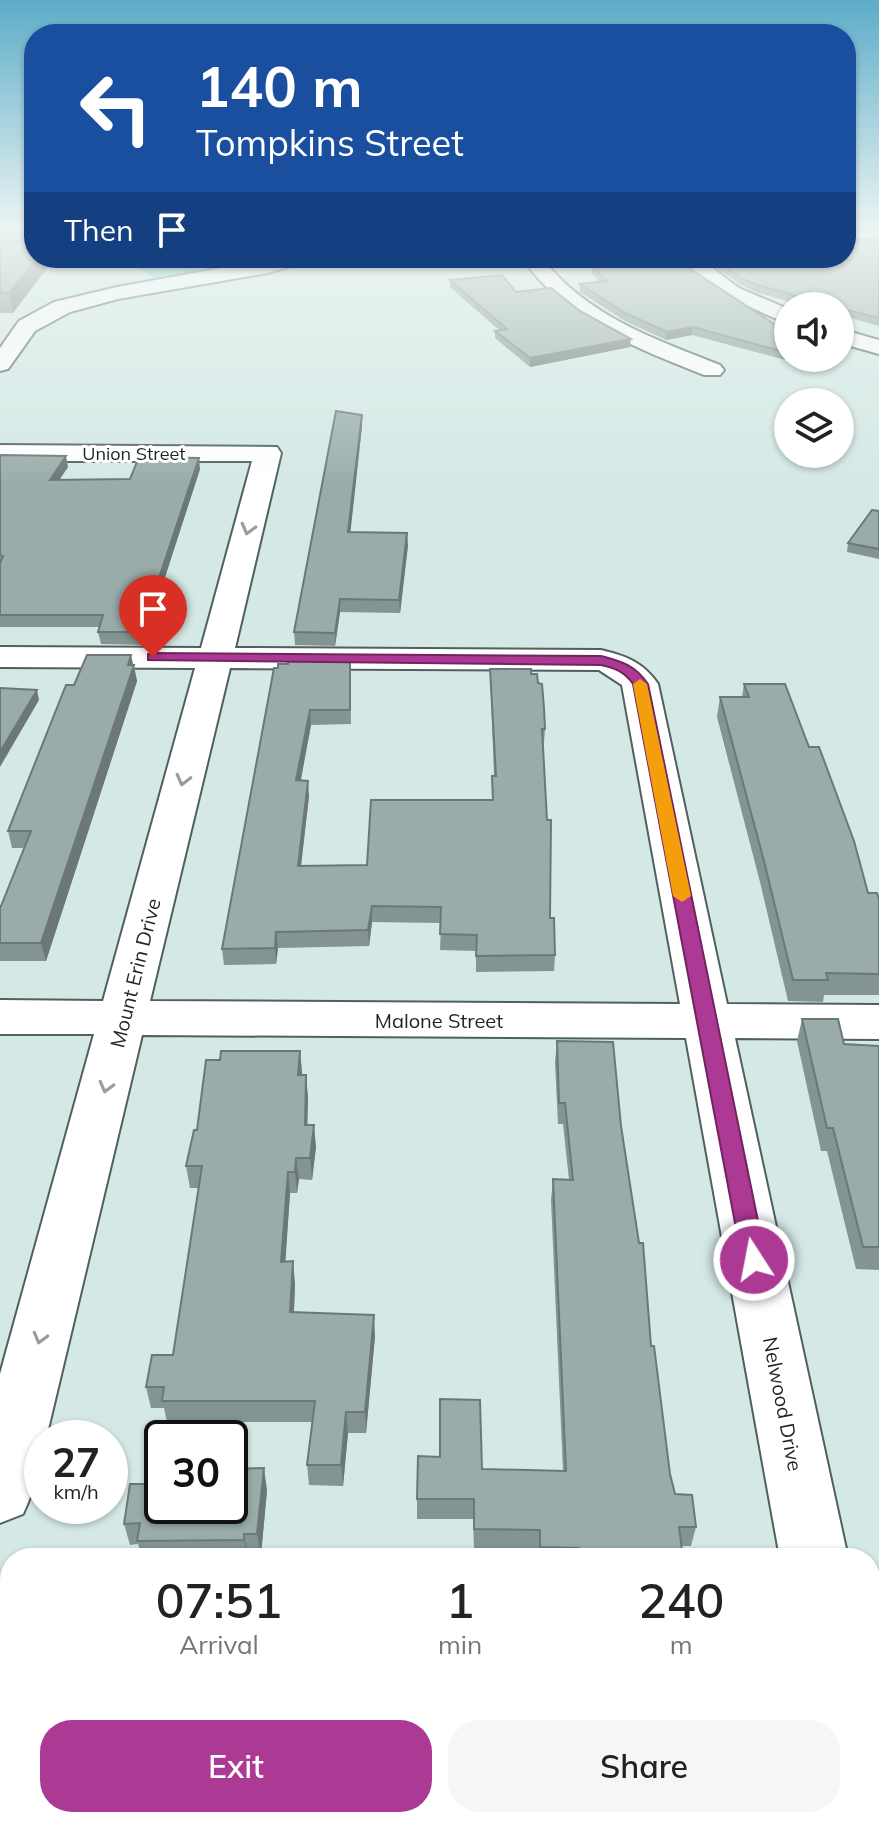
<!DOCTYPE html>
<html lang="en">
<head>
<meta charset="utf-8">
<style>
	:root { --surface:#fff; --page:#f6f6f6; --text:#222; --muted:#767676; --accent:#ac3993 }
	body { margin:0; font-family:Mulish,sans-serif; background:var(--page); color:var(--text); height:100vh; display:flex; flex-direction:column; font-size:30px; white-space:nowrap }
	* { box-sizing:border-box; margin:0 }
	p { font-size:26px; color:var(--muted) }
	.icon { flex:none; width:44px; height:44px; fill:none; stroke:currentColor; stroke-width:2; stroke-linecap:round; stroke-linejoin:round }
	.map { position:relative; flex:1; overflow:hidden }
	.details { position:absolute; left:0px; top:1548px; width:880px; height:280px; display:flex; flex-direction:column; background:var(--surface); border-radius:32px 32px 0 0; box-shadow:0 2px 6px #0004 }
	.details>* { flex:none }
	.guide { position:absolute; left:24px; top:24px; width:832px; height:244px; border-radius:32px; box-shadow:0 2px 6px #0004; background:#1a4fa0; color:#fff; overflow:hidden }
	.tools { position:absolute; left:774px; top:292px; display:grid; gap:16px }
	.tools a { display:grid; place-items:center; width:80px; height:80px; border-radius:50%; background:var(--surface); box-shadow:0 2px 6px #0004; font-size:40px }
	.speed { position:absolute; left:24px; top:1420px; display:flex; gap:16px; font-size:40px; font-weight:700; text-align:center }
	.speed>* { display:grid; place-content:center; width:104px; height:104px; border-radius:50%; background:var(--surface); box-shadow:0 2px 6px #0004; line-height:1 }
	.speed small { font-size:20px; font-weight:400 }
	.speed .limit { border:4px solid #111; border-radius:12px; background:#fff; color:#111 }
	.pin { position:absolute; display:grid; place-items:center; width:68px; height:68px; color:#fff; margin:-82px -34px; border-radius:50% 50% 50% 0; rotate:-45deg; box-shadow:0 0 8px #0007 }
	.pin .icon { rotate:45deg }
	.me { position:absolute; width:88px; margin:-44px; rotate:349deg; stroke-linejoin:round; filter:drop-shadow(0 0 6px #0008) }
	.turn { display:flex; align-items:center; gap:28px; height:168px; padding:0 40px; font-size:36px }
	.turn .icon { width:104px; height:104px; stroke-width:2.5 }
	.turn b { display:block; font-size:56px; line-height:68px }
	.then { display:flex; align-items:center; height:76px; padding:0 40px; background:#0003; gap:16px; font-size:30px }
	.eta { display:flex; justify-content:space-evenly; align-items:center; height:136px; text-align:center }
	.eta b { font-size:48px; font-weight:600; line-height:56px }
	.primary-button { display:flex; gap:16px; margin-top:auto; padding:16px 40px }
	.primary-button a { flex:1; height:92px; border-radius:32px; background:var(--accent); color:#fff; font-size:32px; font-weight:600; line-height:92px; text-align:center }
	.primary-button a+a { background:var(--page); color:var(--text) }
	.map>svg:first-child { display:block }
</style>
</head>
<body>
<div class="map">
<svg width="879" height="1828" viewBox="0 0 879 1828">
	<rect width="100%" height="100%" fill="#d4e8e5"/>
	<!-- green -->
	<polygon fill="#5ad5ca" points="124,258 272,258 273,259 153,278"/>
	<g fill="none" stroke-linecap="round" stroke-linejoin="round">
		<!-- minor casing -->
		<g stroke="#4f605e" stroke-width="4">
			<g id="minor">
				<rect x="846" y="232" width="33" height="12"/>
				<polygon points="277,258 307,258 304,262 268,273 118,299 70,312 35,331 8,369 0,371 0,348 19,321 54,302 117,287"/>
				<path d="M522 258H542C586 316 655 339 720 365L724 370 720 375H704C634 347 567 322 522 258Z"/>
				<polygon points="676,258 699,258 739,288 788,309 788,324 725,296"/>
				<polygon points="840,329 879,340 879,354 840,343"/>
				<path d="M0 445 277 447 281 453 235 648 601 650C626 656 643 662 658 684L727 1004 879 1005V1039L735 1038 848 1558H780L686 1038 142 1035 46 1438H42C42 1465 34 1490 23 1514L0 1523V1374L94 1034H0V1000L103 1001 195 668 0 667V647L201 648 252 461H0ZM230 668 599 670 622 685 680 1004 150 1001Z"/>
				<polygon points="870,1781 879,1785 879,1828 829,1828 827,1818 870,1818"/>
				<polygon points="0,1788 10,1788 10,1818 193,1818 197,1828 0,1828"/>
			</g>
		</g>
		<!-- minor -->
		<use href="#minor" fill="#fff" fill-rule="evenodd"/>
	</g>
	<!-- wall -->
	<g fill="#849492">
		<polygon points="0,230 34,230 13,313 0,313"/>
		<polygon points="879,240 879,326 840,315 840,306 806,306 756,292 741,285 703,258 846,258"/>
		<polygon points="631,258 682,258 693,267 692,270 788,333 788,358 823,358 819,369 692,335 666,340 625,321 580,292 580,284 600,282 592,274 592,267 631,264"/>
		<polygon points="450,280 516,292 630,347 530,367 495,338 495,331 499,330 450,287"/>
		<polygon points="362,426 350,532 408,545 400,613 340,612 335,646 295,645 294,632"/>
		<polygon points="0,455 68,467 59,479 130,479 200,469 143,645 101,644 98,632 100,627 0,627"/>
		<polygon points="879,511 879,559 847,552 848,543"/>
		<polygon points="331,657 331,662 350,662 351,724 311,725 300,780 309,796 301,866 367,865 492,800 492,776 494,776 490,669 545,729 544,743 542,743 550,918 555,955 554,971 476,972 476,951 440,950 441,923 372,922 369,946 278,948 276,964 224,965 222,949 278,668 288,664"/>
		<polygon points="133,665 134,665 137,681 46,961 0,961 0,906 1,906 24,848 12,848 8,831 74,685"/>
		<polygon points="744,684 868,893 879,899 879,995 824,995 823,1002 788,1001 760,882 717,717 720,697 742,697"/>
		<polygon points="802,1019 844,1044 879,1046 879,1270 856,1269 827,1151 821,1151 797,1041"/>
		<polygon points="557,1041 621,1126 651,1346 670,1474 675,1494 696,1527 691,1546 681,1546 683,1558 538,1558 538,1550 474,1549 473,1519 417,1519 417,1499 482,1469 563,1471 551,1200 553,1179 569,1180 563,1124 558,1124 555,1062"/>
		<polygon points="300,1051 302,1075 308,1096 307,1125 316,1147 312,1180 299,1179 297,1193 290,1193 285,1262 295,1283 294,1312 375,1336 366,1433 348,1433 343,1486 309,1485 307,1465 312,1422 167,1422 164,1408 151,1408 146,1387 173,1355 199,1188 190,1188 186,1166 220,1060"/>
		<polygon points="267,1490 261,1555 248,1555 248,1558 142,1558 138,1544 130,1545 124,1524"/>
	</g>
	<!-- shaded-wall -->
	<g fill="#6c7877">
		<polygon points="37,258 55,258 13,313 9,293"/>
		<polygon points="693,327 692,335 666,340 667,332"/>
		<polygon points="631,339 630,347 530,367 530,358"/>
		<polygon points="362,415 362,426 349,545 348,532"/>
		<polygon points="66,456 68,467 52,491 50,480"/>
		<polygon points="199,458 200,469 143,645 141,632"/>
		<polygon points="407,533 408,545 400,613 399,600"/>
		<polygon points="340,599 340,612 335,646 335,633"/>
		<polygon points="131,655 137,681 46,961 41,943"/>
		<polygon points="37,690 39,700 0,767 0,752"/>
		<polygon points="310,710 311,725 298,796 296,780"/>
		<polygon points="308,781 309,796 299,882 298,866"/>
		<polygon points="372,906 372,922 369,946 368,930"/>
		<polygon points="276,932 278,948 276,964 275,948"/>
		<polygon points="300,1051 302,1072 300,1096 298,1075"/>
		<polygon points="306,1075 308,1096 307,1147 305,1125"/>
		<polygon points="314,1125 316,1147 312,1180 310,1158"/>
		<polygon points="296,1158 299,1179 297,1193 295,1172"/>
		<polygon points="288,1172 290,1193 284,1283 281,1262"/>
		<polygon points="293,1261 295,1283 293,1333 290,1312"/>
		<polygon points="374,1315 375,1336 366,1433 365,1412"/>
		<polygon points="346,1412 348,1433 343,1486 341,1465"/>
		<polygon points="264,1468 267,1490 261,1555 257,1534"/>
		<polygon points="244,1534 248,1555 248,1558 244,1540"/>
	</g>
	<!-- building -->
	<g fill="#9aacaa" stroke="#6c7877" stroke-width="2">
		<polygon points="23,230 34,230 34,258 37,258 9,293 0,293 0,243 16,243 30,236"/>
		<polygon points="846,239 879,240 879,318 840,308 840,306 834,306 757,285 741,278 714,258 846,258"/>
		<polygon points="631,258 682,258 693,267 684,265 788,333 788,353 693,327 667,332 625,313 580,284 608,281 592,267 632,264"/>
		<polygon points="502,275 516,292 551,288 580,311 631,339 530,358 495,331 507,329 450,280"/>
		<polygon points="808,358 822,358 820,361"/>
		<polygon points="336,411 362,415 348,532 407,533 399,600 340,599 335,633 294,632"/>
		<polygon points="0,455 66,456 50,480 130,479 139,457 199,458 141,632 98,632 103,615 0,615 0,563 3,556 0,555"/>
		<polygon points="872,510 879,511 879,549 848,543"/>
		<polygon points="87,655 131,655 128,665 134,665 41,943 0,943 0,906 1,906 31,831 8,831 66,685 74,685"/>
		<polygon points="289,657 331,657 330,662 350,662 350,710 310,710 296,780 308,781 298,866 367,865 371,800 493,800 492,776 496,776 490,669 531,669 531,674 537,674 538,683 542,684 544,708 545,729 542,729 547,820 551,820 550,918 554,918 555,955 476,956 477,935 440,934 441,907 372,906 368,930 276,932 275,948 222,949 274,668 278,668 278,664 288,664"/>
		<polygon points="744,684 785,684 809,747 819,747 854,841 868,893 877,893 879,899 879,974 826,973 828,980 793,980 764,861 720,697 749,697"/>
		<polygon points="0,688 37,690 0,752"/>
		<polygon points="802,1019 838,1019 844,1044 879,1046 879,1247 863,1247 833,1128 827,1128"/>
		<polygon points="557,1041 613,1042 621,1126 639,1243 643,1243 651,1346 654,1346 670,1474 675,1494 692,1495 696,1527 679,1527 683,1558 579,1558 579,1548 540,1547 540,1530 474,1529 474,1499 417,1499 418,1456 440,1457 440,1399 480,1400 482,1469 566,1471 553,1179 573,1180 565,1103 559,1103"/>
		<polygon points="221,1051 300,1051 298,1075 306,1075 305,1125 314,1125 310,1158 296,1158 295,1172 288,1172 281,1262 293,1261 290,1312 374,1315 365,1412 346,1412 341,1465 307,1465 315,1401 162,1401 164,1387 146,1387 152,1355 173,1355 202,1166 186,1166 194,1130 197,1130 206,1060 220,1060"/>
		<polygon points="264,1468 257,1534 244,1534 244,1540 137,1541 140,1523 124,1524 130,1484 149,1484 150,1469 162,1469 162,1506 230,1506 230,1469"/>
	</g>
	<!-- one-way arrows -->
	<defs><path id="oneway-chevron" d="M-2-3.5L2.5 0L-2 3.5" fill="none" stroke-width="1.6" stroke-linecap="round" stroke-linejoin="round" transform="scale(2)"/></defs>
	<g stroke="#999d9c">
		<use href="#oneway-chevron" transform="translate(248 529) rotate(105)"/>
		<use href="#oneway-chevron" transform="translate(183 780) rotate(104)"/>
		<use href="#oneway-chevron" transform="translate(106 1087) rotate(105)"/>
		<use href="#oneway-chevron" transform="translate(40 1338) rotate(105)"/>
	</g>
	<!-- sky -->
	<linearGradient id="sky" x2="0" y2="1"><stop stop-color="#5cacc8"/><stop offset="0.47" stop-color="#ecf5f3"/><stop offset="1" stop-color="#ecf5f3" stop-opacity="0"/></linearGradient>
	<rect width="879" height="486" fill="url(#sky)"/>
	<!-- route -->
	<path fill="#ac3993" stroke="#702560" stroke-width="2" d="M153 653 601 656C623 662 635 665 648 684L766 1260 762 1267 754 1270 746 1267 742 1260 633 684C625 672 615 668 601 665L148 660V654Z"/>
	<!-- slow -->
	<polygon fill="#f59e0b" points="640,679 647,684 691,896 682,902 673,896 633,684"/>
	<g text-anchor="middle" dominant-baseline="central" stroke-width="6" stroke-linejoin="round" paint-order="stroke">
		<!-- far-street labels -->
		<g font-size="18" fill="#1d2524" stroke="#fff">
			<text x="134" y="453">Union Street</text>
		</g>
		<!-- street labels -->
		<g font-size="20" fill="#1d2524" stroke="#fff">
			<text transform="translate(135 973) rotate(-76)">Mount Erin Drive</text>
			<text x="439" y="1020">Malone Street</text>
			<text transform="translate(783 1404) rotate(79)">Nelwood Drive</text>
		</g>
	</g>
</svg>
<div class="tools">
<a><svg class="icon" aria-label="sound" viewBox="0 0 24 24"><path d="M4 9h4l5-4v14l-5-4H4zM17 9q2 3 0 6"/></svg></a>
<a><svg class="icon" aria-label="layers" viewBox="0 0 24 24"><path d="M12 4l9 5-9 5-9-5zM3 14l9 5 9-5"/></svg></a>
</div>
<div class="speed"><div>27<small>km/h</small></div><div class="limit">30</div></div>
<div class="pin" style="left:153px;top:657px;background:#d93025"><svg class="icon" aria-label="arrive" viewBox="0 0 24 24"><path d="M6 21V4h12l-3 4 3 4H6"/></svg></div>
<svg class="me" style="left:754px;top:1260px" viewBox="-20 -20 40 40"><circle r="17" fill="#ac3993" stroke="#fff" stroke-width="3"/><path d="M0-11L8 9 0 5-8 9z" fill="#fff"/></svg>
<div class="guide">
<div class="turn"><svg class="icon" aria-label="left" viewBox="0 0 24 24"><path d="M17 20v-9H6M10 6l-5 5 5 5"/></svg><div><b>140 m</b>Tompkins Street</div></div>
<div class="then">Then<svg class="icon" aria-label="arrive" viewBox="0 0 24 24"><path d="M6 21V4h12l-3 4 3 4H6"/></svg></div>
</div>
<section class="details">
<div class="eta">
<div><b>07:51</b><p>Arrival</p></div>
<div><b>1</b><p>min</p></div>
<div><b>240</b><p>m</p></div>
</div>
<div class="primary-button"><a>Exit</a><a>Share</a></div>
</section>
</div>
</body>
</html>
